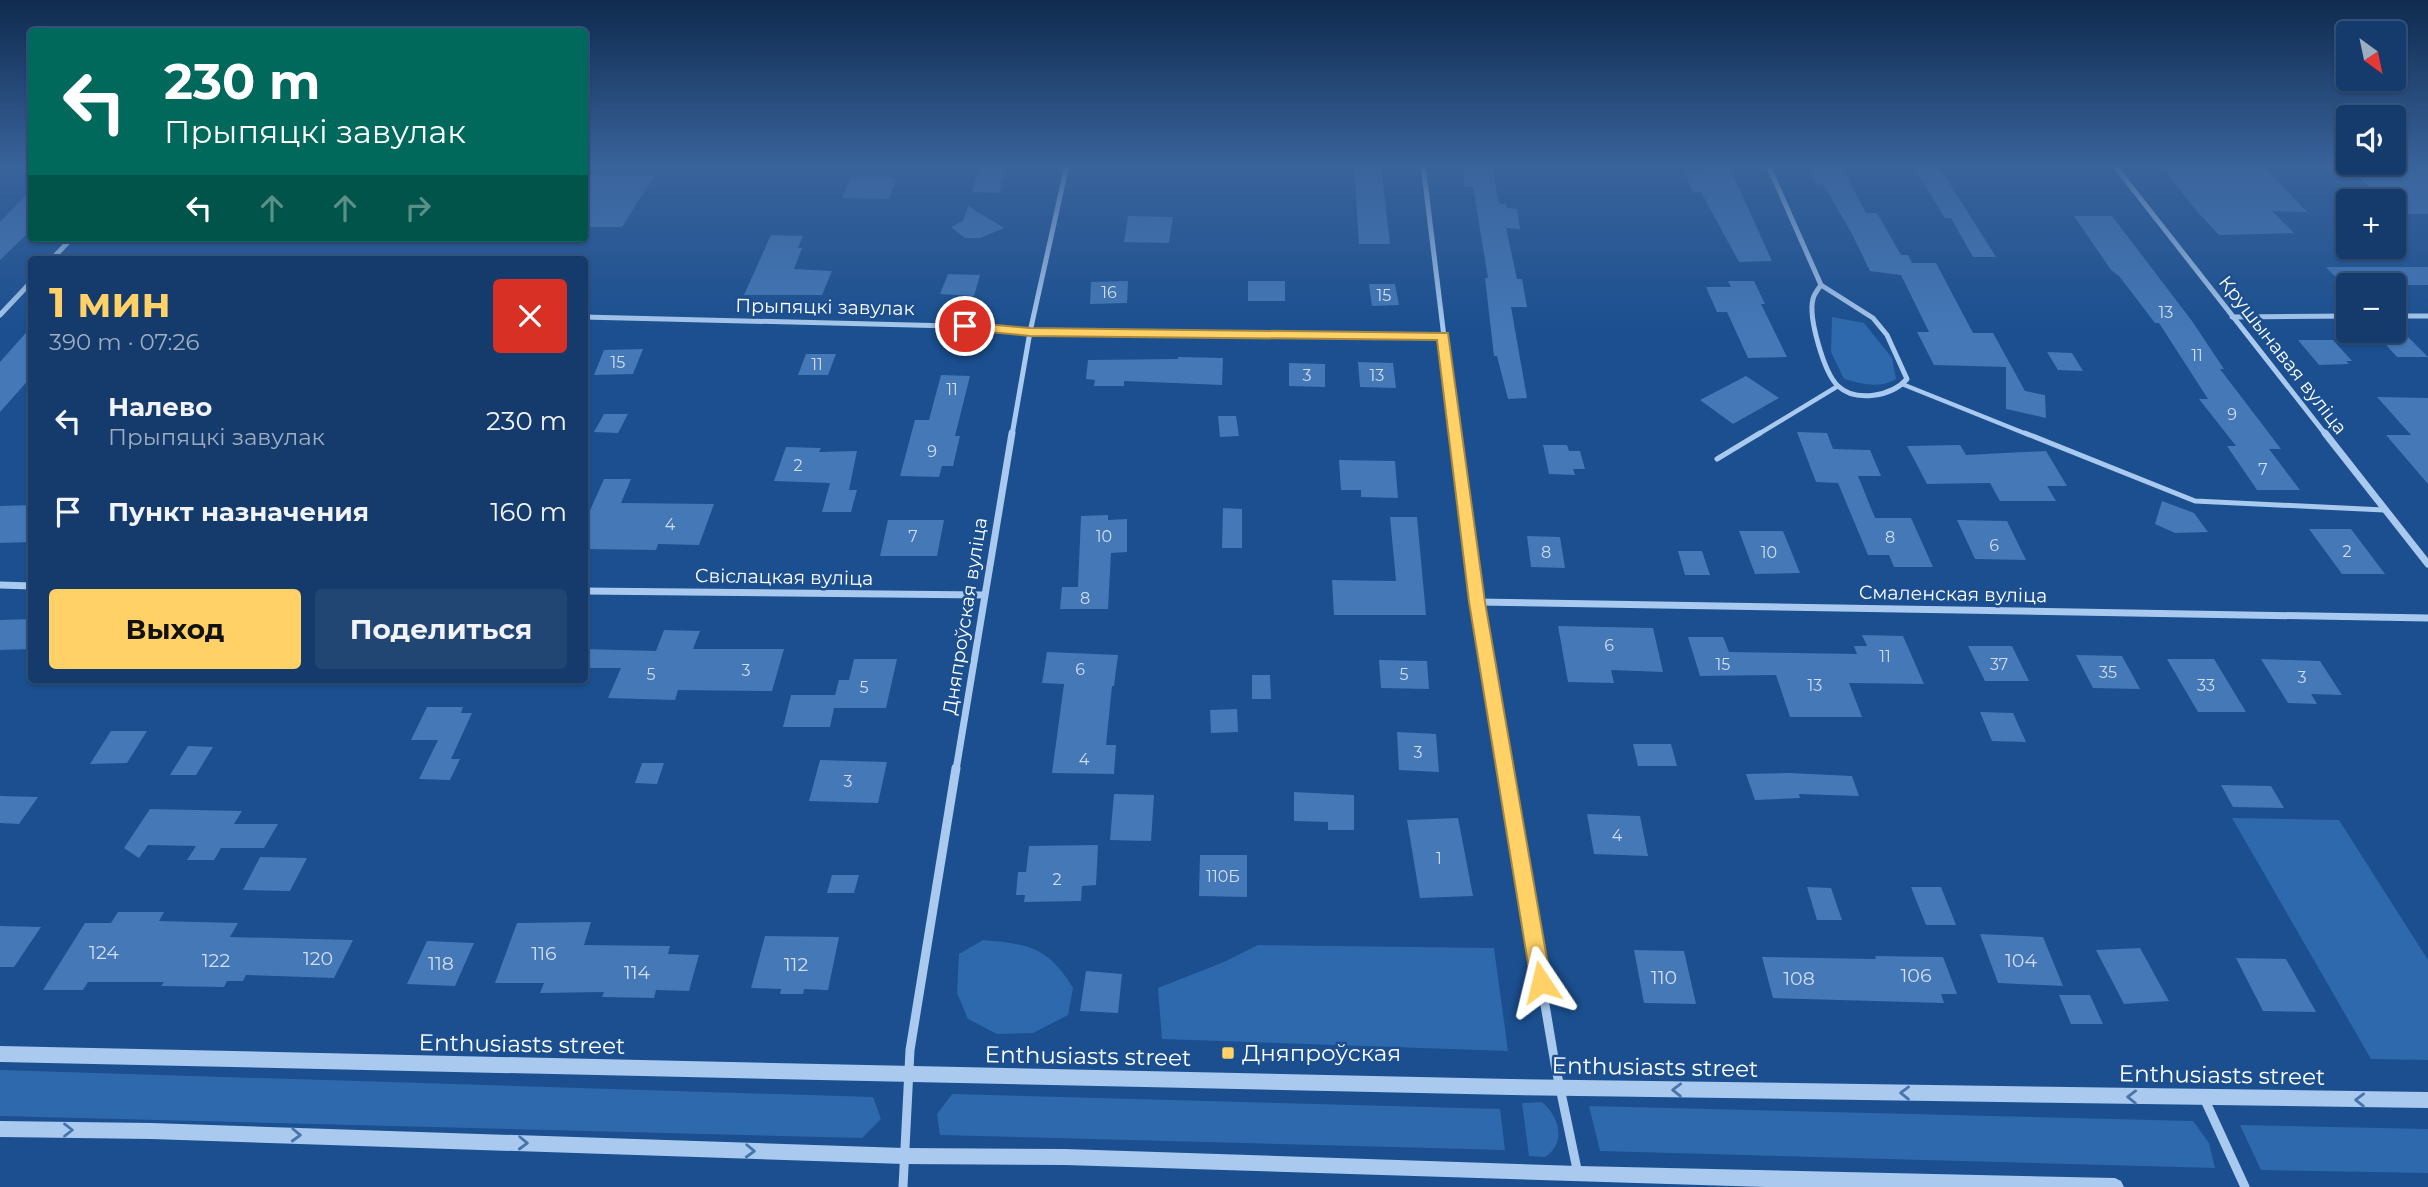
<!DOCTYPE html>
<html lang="ru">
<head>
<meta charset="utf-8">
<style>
	:root { --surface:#143b6b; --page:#214673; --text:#f1f3f6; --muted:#9dadc1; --line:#33557e; --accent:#ffd166 }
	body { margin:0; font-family:Montserrat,sans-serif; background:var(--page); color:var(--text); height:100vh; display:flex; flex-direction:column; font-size:26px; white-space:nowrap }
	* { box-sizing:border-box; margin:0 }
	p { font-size:23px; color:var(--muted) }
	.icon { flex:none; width:38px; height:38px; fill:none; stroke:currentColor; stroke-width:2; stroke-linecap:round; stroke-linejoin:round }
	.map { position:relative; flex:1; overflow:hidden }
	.details { position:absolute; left:28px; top:256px; width:560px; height:427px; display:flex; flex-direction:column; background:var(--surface); border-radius:7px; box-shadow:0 2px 5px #0004,0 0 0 2px var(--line) }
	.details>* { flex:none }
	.hud { position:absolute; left:28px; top:28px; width:560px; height:214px; border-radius:7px; box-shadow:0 2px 5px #0004,0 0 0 2px var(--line); background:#00695c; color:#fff; overflow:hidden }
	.needle { width:46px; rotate:147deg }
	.fabs { position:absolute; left:2336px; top:21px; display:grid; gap:14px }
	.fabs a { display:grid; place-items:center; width:70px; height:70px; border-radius:7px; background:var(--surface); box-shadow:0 2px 5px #0004,0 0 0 2px var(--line); font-size:35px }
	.pin { position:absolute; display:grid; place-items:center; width:60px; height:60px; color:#fff; margin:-30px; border:4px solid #fff; border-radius:50%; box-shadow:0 2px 7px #0007 }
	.me { position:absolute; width:77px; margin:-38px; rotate:350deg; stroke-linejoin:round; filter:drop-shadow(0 0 5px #0008) }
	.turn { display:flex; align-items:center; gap:24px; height:147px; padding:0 21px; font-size:32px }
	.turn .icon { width:91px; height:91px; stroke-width:2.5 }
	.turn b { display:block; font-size:49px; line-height:60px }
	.lanes { display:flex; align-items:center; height:66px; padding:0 21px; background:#0003; justify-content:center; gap:35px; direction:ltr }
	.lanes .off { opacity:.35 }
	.round { display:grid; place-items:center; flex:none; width:74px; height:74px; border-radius:7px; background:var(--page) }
	.headline { display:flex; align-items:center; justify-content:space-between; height:119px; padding:0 21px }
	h1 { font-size:42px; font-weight:700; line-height:52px; color:var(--accent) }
	.button { display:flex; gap:14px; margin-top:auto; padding:14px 21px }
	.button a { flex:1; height:80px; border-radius:7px; background:var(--accent); color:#111; font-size:28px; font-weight:700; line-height:80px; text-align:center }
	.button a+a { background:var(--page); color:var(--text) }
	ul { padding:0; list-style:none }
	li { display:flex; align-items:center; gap:21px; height:91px; padding:0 21px }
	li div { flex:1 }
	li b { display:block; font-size:26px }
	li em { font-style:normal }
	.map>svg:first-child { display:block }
</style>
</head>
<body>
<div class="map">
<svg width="2428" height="1187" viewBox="0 0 2428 1187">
	<rect width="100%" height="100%" fill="#1b4f8f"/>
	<!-- green -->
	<g fill="#2e69ad">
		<path d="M1832 317 1864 323 1892 358 1896 379C1879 389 1862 384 1844 379L1831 352Z"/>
		<polygon points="2232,818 2339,820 2428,960 2428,1060 2371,1059"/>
		<path d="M983 940C1029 944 1048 947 1073 988L1068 1015 1033 1033 997 1034 968 1019 957 993 959 954Z"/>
		<polygon points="1258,945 1494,948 1508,1051 1162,1039 1158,988 1224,962"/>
		<polygon points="0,1070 873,1097 881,1119 862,1138 0,1116"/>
		<polygon points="952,1094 1500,1109 1505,1150 940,1135 937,1114"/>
		<path d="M1542 1102C1559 1116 1567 1143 1545 1157L1529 1156 1522 1103Z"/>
		<polygon points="1589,1106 2193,1121 2209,1143 2215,1168 1600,1151"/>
		<polygon points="2240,1125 2428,1129 2428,1173 2261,1170"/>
	</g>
	<!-- building -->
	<g fill="#4478b7">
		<polygon points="1354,165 1381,165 1390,244 1359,244"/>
		<polygon points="1462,165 1492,165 1499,204 1506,204 1507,208 1517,209 1520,229 1506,228 1517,279 1522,279 1527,307 1511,307 1527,398 1508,399 1497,356 1494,356 1485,278 1488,278 1473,187 1465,187"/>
		<polygon points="1807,165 1841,166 1866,213 1877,213 1901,255 1908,255 1912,263 1936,263 1973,333 1993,333 2025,391 2045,395 2046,418 2006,409 2006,367 1934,365 1917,332 1929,332 1901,275 1870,271 1851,232 1823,184 1816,184"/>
		<polygon points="1912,165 1938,165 1996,257 1973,257 1951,218 1945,218"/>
		<polygon points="2161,165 2263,165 2307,212 2272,211 2294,233 2219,235 2194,208"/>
		<polygon points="2390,165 2428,165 2428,214 2403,214 2394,205 2394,201 2390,201 2378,190 2370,189 2353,168 2394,169"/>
		<polygon points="979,166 1006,167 999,193 972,192"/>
		<polygon points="1705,166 1729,166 1772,261 1739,262 1701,192 1693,192 1685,172 1707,173"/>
		<polygon points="584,174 616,176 654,176 622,227 584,227"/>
		<polygon points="851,176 897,177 889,199 842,198"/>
		<polygon points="32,189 32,229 0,260 0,222"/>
		<polygon points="968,206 1004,228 980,238 965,238 951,227 963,221"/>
		<polygon points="1128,216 1173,217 1169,243 1124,242"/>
		<polygon points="2074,216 2112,216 2192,321 2224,369 2220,369 2281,449 2269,449 2300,490 2257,490 2227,446 2236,446 2199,399 2208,399 2159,323 2155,323 2119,276 2111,270"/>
		<polygon points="771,235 803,236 798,248 802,248 794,269 832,271 822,295 744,295"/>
		<polygon points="2326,267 2428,267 2428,285 2343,285"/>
		<polygon points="948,274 980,275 974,296 940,294"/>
		<polygon points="1128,281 1127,303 1090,304 1091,282"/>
		<rect x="1248" y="281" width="37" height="20"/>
		<polygon points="1728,281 1754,281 1765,304 1761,304 1787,357 1748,358 1727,312 1717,312 1706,287 1731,287"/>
		<polygon points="1369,284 1395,284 1399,305 1372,306"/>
		<polygon points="32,326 32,376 0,412 0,362"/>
		<polygon points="2379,337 2408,337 2428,357 2397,357"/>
		<polygon points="2298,340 2333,340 2352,361 2346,361 2349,364 2319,365"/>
		<polygon points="643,349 633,374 594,375 604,350"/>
		<polygon points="2047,352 2072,353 2083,371 2058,370"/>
		<polygon points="806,354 836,354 828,375 798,375"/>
		<polygon points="1178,357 1223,358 1222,385 1124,381 1124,386 1094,386 1095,380 1086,379 1088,360 1178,359"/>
		<polygon points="1358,362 1393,363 1396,388 1360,387"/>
		<polygon points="1289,363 1325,364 1325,387 1289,386"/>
		<polygon points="941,375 970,376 955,436 960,436 953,466 942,466 939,477 900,476 915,420 929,420"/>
		<polygon points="1746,376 1779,398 1733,424 1700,400"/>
		<polygon points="2377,397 2428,398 2428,484 2386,435 2411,435"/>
		<polygon points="604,414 628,414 618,433 594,432"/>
		<polygon points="1218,416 1236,416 1239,436 1220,437"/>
		<polygon points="1797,432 1827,433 1833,449 1870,450 1881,476 1858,476 1875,518 1911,518 1933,567 1894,567 1889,555 1868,555 1838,483 1816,482"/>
		<polygon points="1543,445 1567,445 1569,451 1580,451 1585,469 1573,469 1575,475 1549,474"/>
		<polygon points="1960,445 1966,455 2046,451 2067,486 2047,486 2056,501 2000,501 1990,483 1927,484 1907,446"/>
		<polygon points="786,447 821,448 819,452 857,451 849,490 857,490 851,512 822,512 830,483 774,481"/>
		<polygon points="1339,460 1395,461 1398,498 1361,497 1361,490 1341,490"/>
		<polygon points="604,479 631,479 621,503 714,504 699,545 658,544 656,550 584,549 584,524"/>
		<polygon points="2162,501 2194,513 2208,532 2175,533 2155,524"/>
		<polygon points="32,505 32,542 0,543 0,506"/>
		<polygon points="1223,508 1242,509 1242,548 1222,548"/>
		<polygon points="1108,515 1108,520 1127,519 1127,552 1111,553 1108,609 1060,609 1062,587 1078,587 1081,516"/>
		<polygon points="1390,517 1417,517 1426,615 1334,615 1332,580 1396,581"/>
		<polygon points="888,520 944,520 937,556 880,556"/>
		<polygon points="1957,520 2007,521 2026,560 1975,559"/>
		<polygon points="2309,529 2351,529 2385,574 2342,574"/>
		<polygon points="1739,531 1783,531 1800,573 1755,574"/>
		<polygon points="1527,536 1560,537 1565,568 1531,567"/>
		<polygon points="1678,551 1702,551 1710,575 1685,575"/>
		<polygon points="32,619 32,649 0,650 0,620"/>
		<polygon points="1558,626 1653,628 1663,672 1611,670 1614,683 1568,682"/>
		<polygon points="664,630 700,631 693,649 784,649 772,691 678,690 675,700 608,698 621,668 584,668 584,649 656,651"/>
		<polygon points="1862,635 1903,636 1924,684 1849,683 1862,717 1790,717 1776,675 1700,676 1688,637 1723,637 1729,652 1857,654 1854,646 1867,646"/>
		<polygon points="1968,646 2012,646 2029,681 1985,681"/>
		<polygon points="1047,652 1118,655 1114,686 1112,686 1106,745 1116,745 1114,774 1052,773 1064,684 1042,683"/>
		<polygon points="2076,655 2122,656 2140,689 2093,688"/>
		<polygon points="854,659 897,659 886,708 834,708 830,727 783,727 791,695 835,695 839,680 849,680"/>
		<polygon points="2167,659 2214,659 2246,712 2198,712"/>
		<polygon points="2261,659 2320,661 2342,695 2311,694 2317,704 2288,703"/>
		<polygon points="1379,660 1427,661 1429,689 1381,688"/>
		<polygon points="1252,675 1270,675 1271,699 1252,699"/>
		<polygon points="427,707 463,707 461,713 472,713 451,759 460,759 450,780 419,779 438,740 411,740"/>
		<polygon points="1237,709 1238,732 1211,733 1210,710"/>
		<polygon points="1980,712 2013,713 2026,742 1992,741"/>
		<polygon points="111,731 147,731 127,763 90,764"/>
		<polygon points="1397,732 1436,734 1439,772 1399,770"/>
		<polygon points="1633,744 1671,744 1677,766 1638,766"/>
		<polygon points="188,746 213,747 196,775 170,775"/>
		<polygon points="820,760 887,762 878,803 809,801"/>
		<polygon points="642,763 664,763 657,784 635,783"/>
		<polygon points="1789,773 1852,776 1859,796 1799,794 1800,798 1755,800 1746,774"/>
		<polygon points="2221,785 2271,786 2284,808 2233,807"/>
		<polygon points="1294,792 1354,795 1354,830 1328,830 1328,822 1294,821"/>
		<polygon points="1114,794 1154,795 1151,841 1110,840"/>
		<polygon points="0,796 38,797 19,824 0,823"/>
		<polygon points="150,809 242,811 234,824 278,824 264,848 221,848 214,860 187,860 196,846 148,845 139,858 124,848"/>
		<polygon points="1587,814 1640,816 1648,856 1594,854"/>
		<polygon points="1458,818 1473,896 1420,898 1407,820"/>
		<polygon points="1098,845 1096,885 1082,886 1081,901 1024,902 1025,895 1016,895 1018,872 1026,872 1029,846"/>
		<polygon points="1200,855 1247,855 1247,897 1199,896"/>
		<polygon points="260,857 307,858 290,891 243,890"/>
		<polygon points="832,875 859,875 854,893 827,893"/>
		<polygon points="1807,887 1831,888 1842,920 1817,920"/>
		<polygon points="1911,887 1941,887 1956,925 1926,925"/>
		<polygon points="118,912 164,912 159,921 238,923 230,937 353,940 334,978 246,975 243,981 227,981 224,987 161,986 164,982 88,982 83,990 43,990 85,923 111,923"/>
		<polygon points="591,922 584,945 670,946 668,954 699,955 689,991 656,990 654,998 602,997 604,992 540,993 544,983 495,983 517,923"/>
		<polygon points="0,926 41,927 14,967 0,967"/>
		<polygon points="1980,934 2043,937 2063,986 1998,983"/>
		<polygon points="765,936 839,937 828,990 804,989 803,994 780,994 781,989 751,988"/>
		<polygon points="427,941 474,943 455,986 407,984"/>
		<polygon points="2140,948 2169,1001 2124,1004 2096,950"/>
		<polygon points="1634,950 1684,951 1696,1004 1644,1003"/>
		<polygon points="1875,956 1943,957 1957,994 1941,994 1944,1003 1773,998 1762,957 1876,959"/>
		<polygon points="2236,958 2286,959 2316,1012 2263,1011"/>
		<polygon points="1086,971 1122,974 1118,1013 1080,1011"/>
		<polygon points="2059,995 2090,995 2103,1024 2071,1024"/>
	</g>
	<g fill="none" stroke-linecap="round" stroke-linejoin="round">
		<!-- service-far1 -->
		<g stroke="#a9c9ee" stroke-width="4.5">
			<polyline points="1902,384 2029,435"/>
			<polyline points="1757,435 1838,386"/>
		</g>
		<!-- service -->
		<g stroke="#a9c9ee" stroke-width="5">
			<polyline points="2025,433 2195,501 2384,510"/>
			<polyline points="1717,459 1760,433"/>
		</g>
		<!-- minor-far2 -->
		<g stroke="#a9c9ee" stroke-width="5">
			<polyline points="1423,165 1456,435"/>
			<polyline points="1768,165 1821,285"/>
			<polyline points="2114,165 2326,435"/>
			<polyline points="52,259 72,238"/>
			<path d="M1821 285 1873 318 1887 335 1907 379C1892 396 1856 403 1838 386 1824 373 1808 317 1813 299 1814 294 1818 289 1821 285Z"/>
			<polyline points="0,315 32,281"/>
			<polyline points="2394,316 2428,316"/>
			<polyline points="584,317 992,327 1030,332 1443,336"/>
			<polyline points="2232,317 2348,316"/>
			<polyline points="1012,435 1030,332 1067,165"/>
		</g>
		<!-- minor-far1 -->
		<g stroke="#a9c9ee" stroke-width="7">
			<polyline points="1456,433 1477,602 1505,770"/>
			<polyline points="2325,433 2428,564"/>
			<polyline points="0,585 32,586"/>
			<polyline points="584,591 984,595"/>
			<polyline points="1477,602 2428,618"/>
			<polyline points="956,770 1012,433"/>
		</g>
		<!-- minor -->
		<g stroke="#a9c9ee" stroke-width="9">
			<polyline points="1505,768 1555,1064 1578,1174"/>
			<polyline points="2204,1098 2245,1187"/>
			<polyline points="903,1187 910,1050 956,768"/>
		</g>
		<!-- tertiary -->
		<g fill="#a9c9ee" fill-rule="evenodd">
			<polygon points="0,1046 1511,1079 2428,1092 2428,1108 1511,1095 0,1062"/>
			<polygon points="0,1121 151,1123 904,1148 1065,1149 1578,1166 2115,1178 2121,1181 2124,1187 1765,1187 1065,1165 904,1164 151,1139 0,1137"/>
		</g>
	</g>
	<!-- one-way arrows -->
	<defs><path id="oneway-chevron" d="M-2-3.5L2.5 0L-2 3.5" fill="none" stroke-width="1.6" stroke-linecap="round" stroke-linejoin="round" transform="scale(1.75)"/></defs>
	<g stroke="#4674ac">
		<use href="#oneway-chevron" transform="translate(1677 1090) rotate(-179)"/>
		<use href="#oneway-chevron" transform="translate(1905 1093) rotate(-179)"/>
		<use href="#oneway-chevron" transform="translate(2132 1097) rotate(-179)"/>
		<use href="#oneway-chevron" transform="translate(2360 1100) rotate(-179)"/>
		<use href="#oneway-chevron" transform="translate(68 1130)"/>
		<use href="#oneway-chevron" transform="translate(296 1135) rotate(2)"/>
		<use href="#oneway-chevron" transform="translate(523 1143) rotate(2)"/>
		<use href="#oneway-chevron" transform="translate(750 1151) rotate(2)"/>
	</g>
	<!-- sky -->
	<linearGradient id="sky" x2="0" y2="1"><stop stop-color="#0f2b4f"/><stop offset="0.5" stop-color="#39639b"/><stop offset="1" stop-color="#39639b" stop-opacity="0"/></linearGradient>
	<rect width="2428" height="331" fill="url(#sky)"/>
	<!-- route -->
	<polygon fill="#ffd166" stroke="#a68842" stroke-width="2" points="965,322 1030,328 1448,333 1485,602 1551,982 1548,989 1541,992 1534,989 1531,982 1469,602 1437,340 1030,336 960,329 959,326"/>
	<!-- markers -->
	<rect fill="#ffd166" stroke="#1b4f8f" stroke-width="2.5" x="1221" y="1046" width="14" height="14" rx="3.5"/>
	<g text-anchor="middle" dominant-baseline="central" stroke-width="5" stroke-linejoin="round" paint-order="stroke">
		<!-- number labels -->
		<g font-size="16" fill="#d0dded">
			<text x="1109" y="292">16</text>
			<text x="1384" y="295">15</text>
			<text x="2166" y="312">13</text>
			<text x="2197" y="355">11</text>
			<text x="618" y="362">15</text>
			<text x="817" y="364">11</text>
			<text x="1307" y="375">3</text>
			<text x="1377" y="375">13</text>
			<text x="952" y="389">11</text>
			<text x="2232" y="414">9</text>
			<text x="932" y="451">9</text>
			<text x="798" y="465">2</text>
			<text x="2263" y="469">7</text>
			<text x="670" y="524">4</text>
			<text x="913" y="536">7</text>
			<text x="1104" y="536">10</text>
			<text x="1890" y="537">8</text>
			<text x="1994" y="545">6</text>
			<text x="2347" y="551">2</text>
			<text x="1546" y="552">8</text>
			<text x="1769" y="552">10</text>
			<text x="1085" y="598">8</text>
			<text x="1609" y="645">6</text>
			<text x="1885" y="656">11</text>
			<text x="1723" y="664">15</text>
			<text x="1999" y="664">37</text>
			<text x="1080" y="669">6</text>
			<text x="746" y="670">3</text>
			<text x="2108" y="672">35</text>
			<text x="651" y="674">5</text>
			<text x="1404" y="674">5</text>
			<text x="2302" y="677">3</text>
			<text x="1815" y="685">13</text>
			<text x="2206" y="685">33</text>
			<text x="864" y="687">5</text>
			<text x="1418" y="752">3</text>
			<text x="1084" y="759">4</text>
			<text x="848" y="781">3</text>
			<text x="1617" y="835">4</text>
			<text x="1439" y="858">1</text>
			<text x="1223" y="876">110Б</text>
			<text x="1057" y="879">2</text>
		</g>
		<!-- street labels -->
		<g font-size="19" fill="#fff" stroke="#1b4f8f">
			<text transform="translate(825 307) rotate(1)">Прыпяцкі завулак</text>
			<text transform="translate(2283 355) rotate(52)">Крушынавая вуліца</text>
			<text transform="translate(784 577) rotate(1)">Свіслацкая вуліца</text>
			<text transform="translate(1953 594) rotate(1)">Смаленская вуліца</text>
			<text transform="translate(965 616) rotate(-81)">Дняпроўская вуліца</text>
		</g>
		<!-- near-number labels -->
		<g font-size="19" fill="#d0dded">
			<text x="104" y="952">124</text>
			<text x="544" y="953">116</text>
			<text x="318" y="958">120</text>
			<text x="216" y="960">122</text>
			<text x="2021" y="960">104</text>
			<text x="441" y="963">118</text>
			<text x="796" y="964">112</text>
			<text x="637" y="972">114</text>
			<text x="1916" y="975">106</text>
			<text x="1664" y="977">110</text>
			<text x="1799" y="978">108</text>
		</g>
		<!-- near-street labels -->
		<g font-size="23" fill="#fff" stroke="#1b4f8f">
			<text transform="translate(522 1044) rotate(1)">Enthusiasts street</text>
			<text transform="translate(1088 1056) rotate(1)">Enthusiasts street</text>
			<text transform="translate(1655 1067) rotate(1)">Enthusiasts street</text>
			<text transform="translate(2222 1075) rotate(1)">Enthusiasts street</text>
		</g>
		<!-- near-poi labels -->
		<g font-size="23" fill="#fff" stroke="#1b4f8f" text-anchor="start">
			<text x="1242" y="1053">Дняпроўская</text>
		</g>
	</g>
</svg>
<div class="fabs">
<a><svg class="needle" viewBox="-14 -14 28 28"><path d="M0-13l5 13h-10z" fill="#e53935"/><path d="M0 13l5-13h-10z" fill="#9dadc1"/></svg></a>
<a><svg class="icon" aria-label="sound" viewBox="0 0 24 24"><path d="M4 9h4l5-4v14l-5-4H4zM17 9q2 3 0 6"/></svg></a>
<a>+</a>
<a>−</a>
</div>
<div class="pin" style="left:965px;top:326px;background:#d93025"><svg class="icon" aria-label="arrive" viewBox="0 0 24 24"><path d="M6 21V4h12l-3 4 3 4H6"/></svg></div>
<svg class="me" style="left:1541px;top:982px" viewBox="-20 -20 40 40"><path d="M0-17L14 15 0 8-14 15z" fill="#ffd166" stroke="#fff" stroke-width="4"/></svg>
<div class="hud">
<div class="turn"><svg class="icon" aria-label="left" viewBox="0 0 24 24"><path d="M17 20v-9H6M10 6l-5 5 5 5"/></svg><div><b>230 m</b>Прыпяцкі завулак</div></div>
<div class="lanes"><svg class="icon" aria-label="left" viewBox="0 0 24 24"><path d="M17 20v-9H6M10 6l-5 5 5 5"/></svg><svg class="icon off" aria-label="ahead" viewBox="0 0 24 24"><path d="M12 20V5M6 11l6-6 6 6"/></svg><svg class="icon off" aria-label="ahead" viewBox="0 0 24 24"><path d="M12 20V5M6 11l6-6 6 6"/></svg><svg class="icon off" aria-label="right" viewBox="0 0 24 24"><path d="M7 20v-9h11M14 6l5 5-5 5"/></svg></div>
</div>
<section class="details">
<div class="headline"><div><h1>1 мин</h1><p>390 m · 07:26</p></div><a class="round" style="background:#d93025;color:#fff"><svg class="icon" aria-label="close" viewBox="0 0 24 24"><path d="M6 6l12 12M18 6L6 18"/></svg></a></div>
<ul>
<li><svg class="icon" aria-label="left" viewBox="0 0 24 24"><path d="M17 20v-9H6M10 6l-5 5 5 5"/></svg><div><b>Налево</b><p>Прыпяцкі завулак</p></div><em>230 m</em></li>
<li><svg class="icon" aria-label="arrive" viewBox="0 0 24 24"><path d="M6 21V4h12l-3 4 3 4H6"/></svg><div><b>Пункт назначения</b></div><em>160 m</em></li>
</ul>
<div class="button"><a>Выход</a><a>Поделиться</a></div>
</section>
</div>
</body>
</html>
